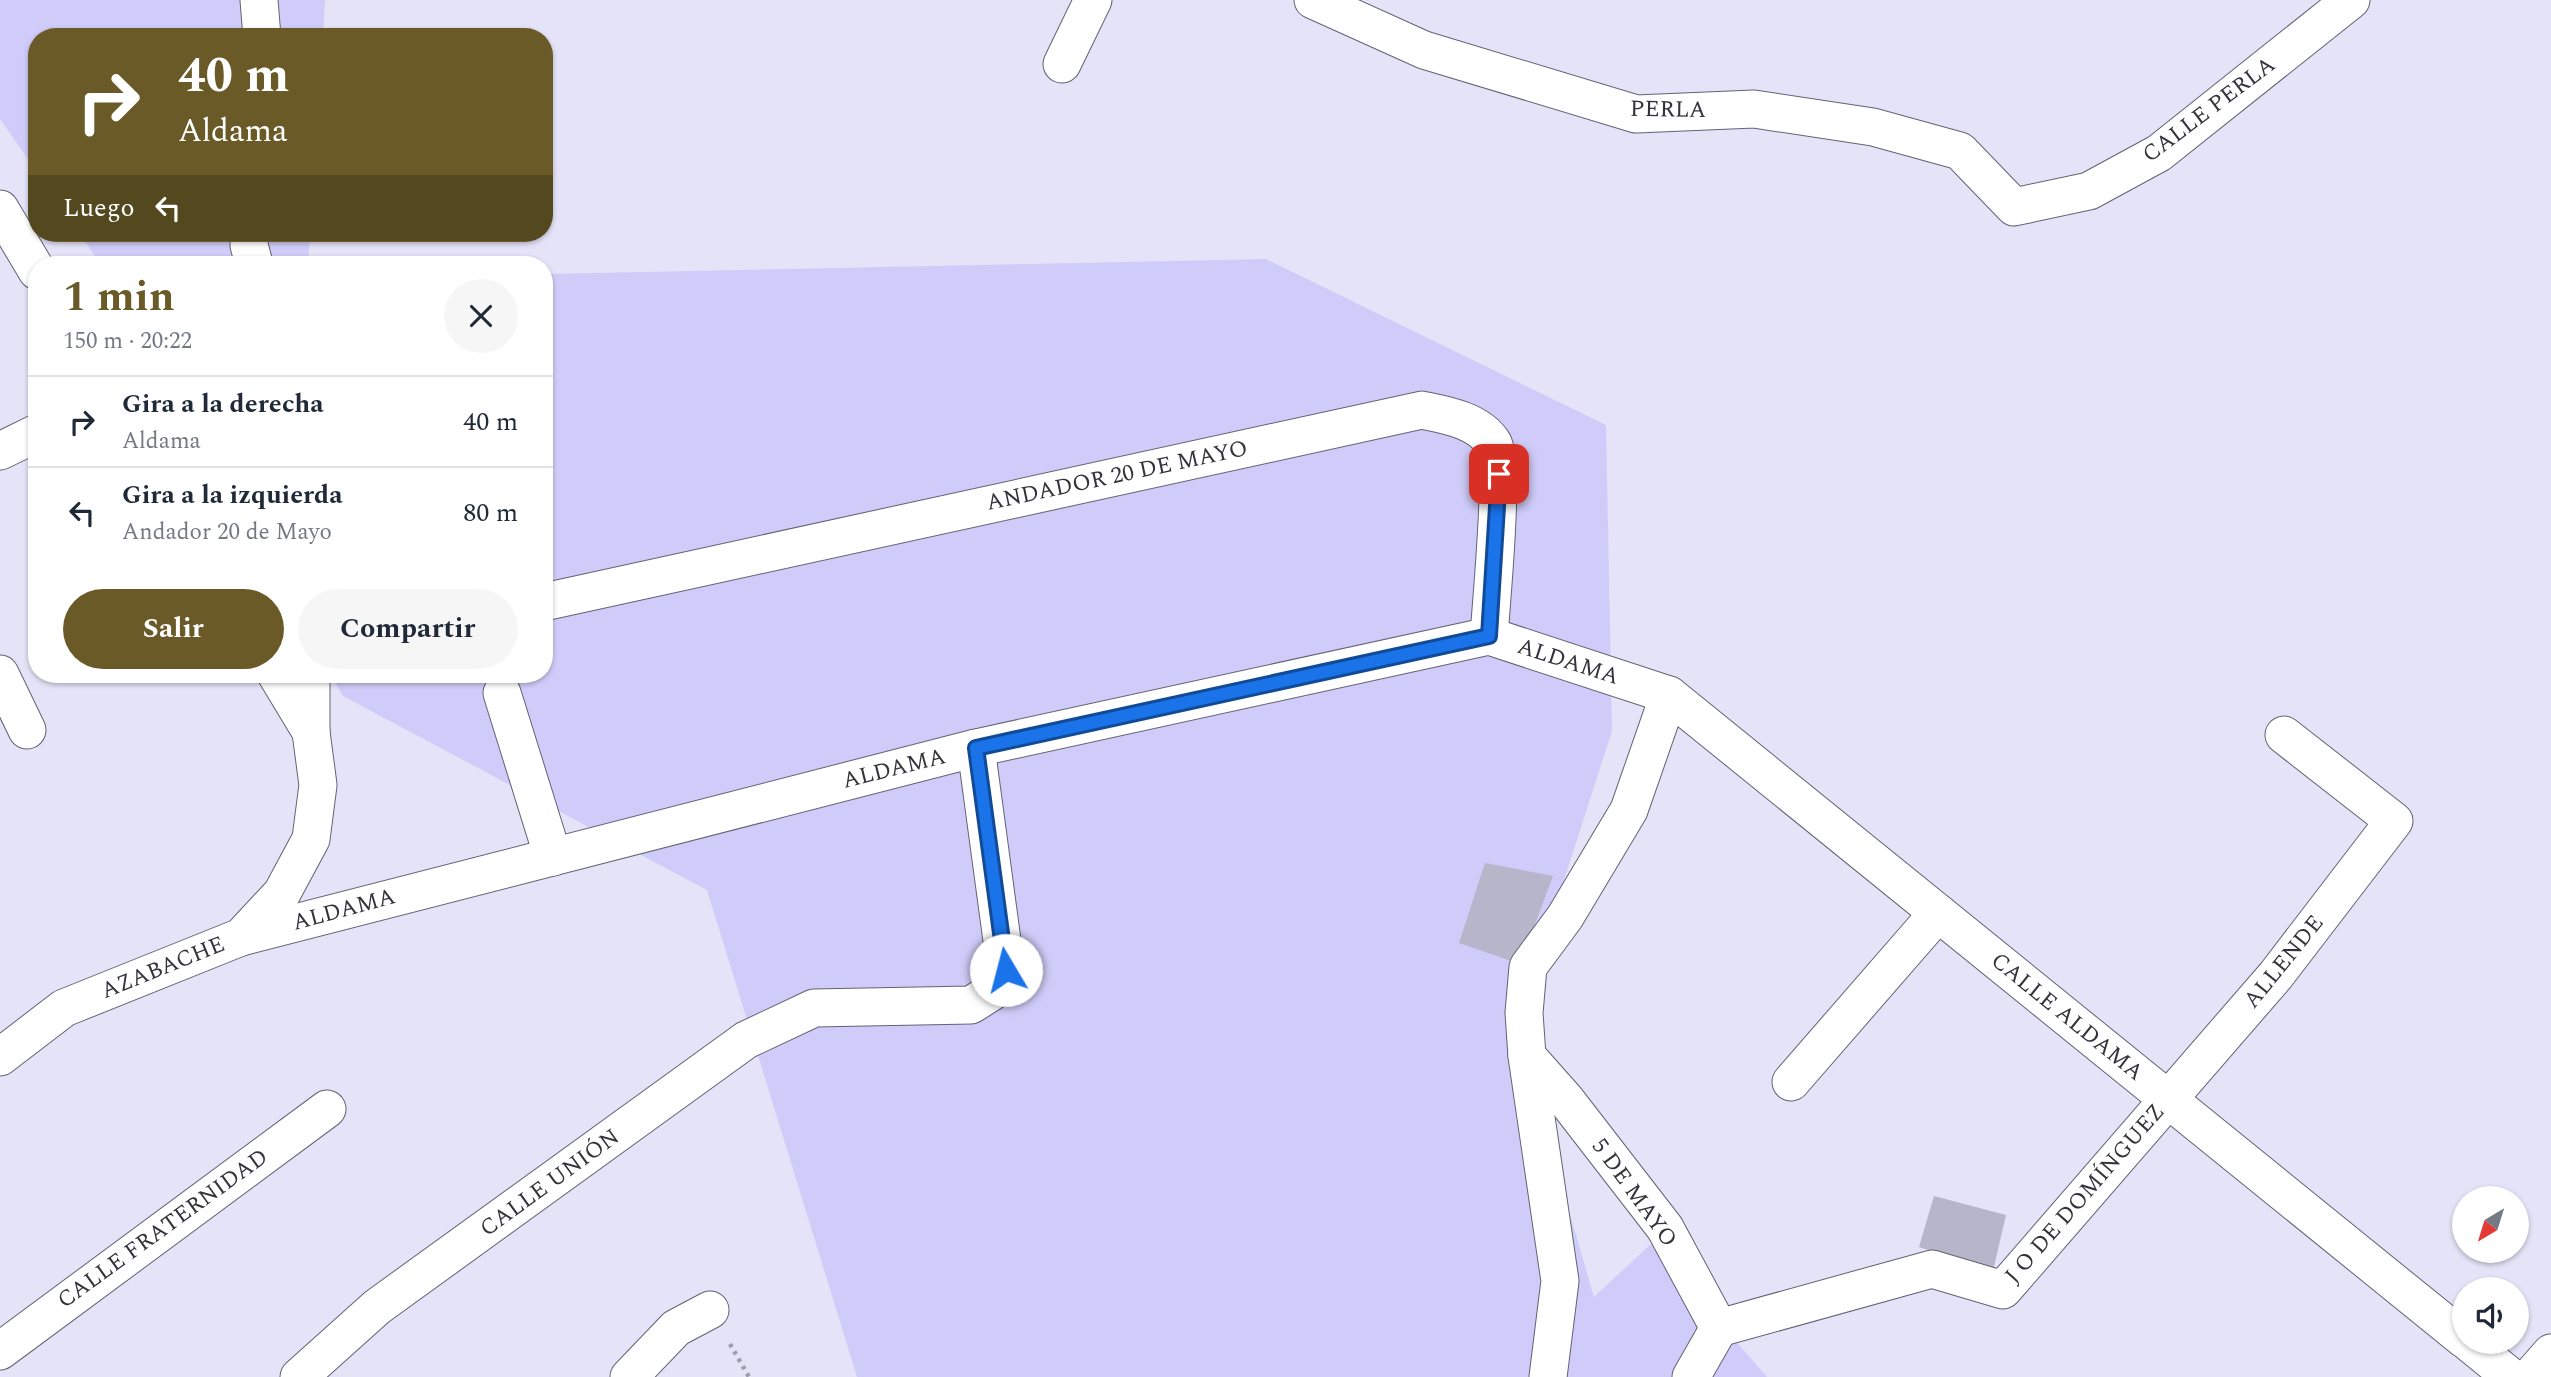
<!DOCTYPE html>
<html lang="es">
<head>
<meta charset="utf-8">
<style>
	:root { --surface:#fff; --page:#f6f6f7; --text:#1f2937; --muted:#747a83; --line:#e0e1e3; --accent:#695a27 }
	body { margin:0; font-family:Spectral,serif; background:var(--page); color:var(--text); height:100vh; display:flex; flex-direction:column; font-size:26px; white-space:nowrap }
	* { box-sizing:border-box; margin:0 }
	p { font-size:23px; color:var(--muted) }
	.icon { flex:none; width:38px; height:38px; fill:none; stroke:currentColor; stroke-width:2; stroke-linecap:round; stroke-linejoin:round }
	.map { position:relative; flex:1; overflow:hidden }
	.drawer { position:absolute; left:28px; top:256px; width:525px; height:427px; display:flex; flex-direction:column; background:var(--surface); border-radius:28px; box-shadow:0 2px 5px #0004 }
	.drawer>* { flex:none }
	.guide { position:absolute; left:28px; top:28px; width:525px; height:214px; border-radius:28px; box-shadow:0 2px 5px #0004; background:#695a27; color:#fff; overflow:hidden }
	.needle { width:46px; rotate:218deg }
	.buttons { position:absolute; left:2452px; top:1186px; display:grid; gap:14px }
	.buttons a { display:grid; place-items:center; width:77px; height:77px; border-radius:50%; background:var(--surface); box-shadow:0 2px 5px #0004; font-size:35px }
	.pin { position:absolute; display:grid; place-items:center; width:60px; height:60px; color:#fff; margin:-30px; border-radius:14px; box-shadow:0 4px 10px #0006 }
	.me { position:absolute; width:77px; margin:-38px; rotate:352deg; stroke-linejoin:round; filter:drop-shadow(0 0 5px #0008) }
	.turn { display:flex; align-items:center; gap:24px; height:147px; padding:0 35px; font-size:32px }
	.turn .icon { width:91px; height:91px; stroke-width:2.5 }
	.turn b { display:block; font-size:49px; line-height:60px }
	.then { display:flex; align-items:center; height:66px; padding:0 35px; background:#0003; gap:14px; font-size:26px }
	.round { display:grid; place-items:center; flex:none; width:74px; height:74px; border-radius:37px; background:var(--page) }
	.overview { display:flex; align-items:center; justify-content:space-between; height:119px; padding:0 35px }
	h1 { font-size:42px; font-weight:700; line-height:52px; color:var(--accent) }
	.action { display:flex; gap:14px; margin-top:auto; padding:14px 35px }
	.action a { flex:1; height:80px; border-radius:42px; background:var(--accent); color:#fff; font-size:28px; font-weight:700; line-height:80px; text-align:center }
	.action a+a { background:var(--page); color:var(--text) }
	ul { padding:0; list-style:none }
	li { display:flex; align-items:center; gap:21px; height:91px; padding:0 35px; border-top:2px solid var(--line) }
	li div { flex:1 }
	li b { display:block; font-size:26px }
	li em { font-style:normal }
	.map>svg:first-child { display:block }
</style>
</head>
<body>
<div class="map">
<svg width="2551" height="1377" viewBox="0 0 2551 1377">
	<rect width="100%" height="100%" fill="#e4e3f8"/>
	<!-- green -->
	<g fill="#cfccf9">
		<polygon points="0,0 325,0 323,37 37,37 37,172 0,119"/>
		<polygon points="80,233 310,233 308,264 100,264"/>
		<polygon points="1266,259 1606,425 1612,731 1516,1029 1594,1297 1651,1244 1767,1377 857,1377 707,890 343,696 330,674 544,674 544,274"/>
	</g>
	<!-- building -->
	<g fill="#b6b5c9">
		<polygon points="1485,863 1553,876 1520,964 1459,943"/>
		<polygon points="1934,1196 2006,1215 1993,1271 1919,1247"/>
	</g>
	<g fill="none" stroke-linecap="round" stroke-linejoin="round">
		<!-- street casing -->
		<g stroke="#636274" stroke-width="39">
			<g id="street">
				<polyline points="259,0 262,37"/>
				<polyline points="1313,0 1424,50 1636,114 1754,109 1873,127 1960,151 2014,207 2089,191 2159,153 2351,0"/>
				<polyline points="1062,64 1093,0"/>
				<polyline points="0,209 37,271"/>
				<polyline points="250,233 249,245 254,264"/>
				<polyline points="0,451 37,433"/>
				<path d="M544 602 1422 410C1446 415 1478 420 1493 443 1505 462 1491 605 1489 636"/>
				<polyline points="0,674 27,730"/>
				<polyline points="276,674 311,732"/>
				<polyline points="502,693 553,857"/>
				<polyline points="241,937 976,748 1489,636 1669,695 2464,1339"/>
				<polyline points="1527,1056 1566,1100 1665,1228 1719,1328 1691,1377"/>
				<polyline points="0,1057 64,1008 241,937 282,893 311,839 318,785 311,732 311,674"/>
				<polyline points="1791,1082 1938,913"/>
				<polyline points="1719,1328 1932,1269 2003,1290 2276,975 2394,821 2284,735"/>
				<polyline points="2468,1342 2511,1377"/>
				<polyline points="0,1351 327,1109"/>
				<polyline points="299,1377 377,1307 746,1040 814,1008 971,1005 993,991 1006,970 976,748"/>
				<polyline points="629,1377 676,1328 710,1310"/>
				<polyline points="1548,1377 1560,1281 1527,1056 1524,1013 1528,967 1565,917 1629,810 1669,695"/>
				<polyline points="2530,1377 2551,1353"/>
			</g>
		</g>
		<!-- path -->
		<polyline stroke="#9f9eae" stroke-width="4.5" stroke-dasharray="3.5 5" stroke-linecap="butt" points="730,1344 749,1377"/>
		<!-- street -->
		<use href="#street" stroke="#fff" stroke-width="37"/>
	</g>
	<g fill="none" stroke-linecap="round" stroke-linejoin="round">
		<!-- route casing -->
		<g stroke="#114b97" stroke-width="18">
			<polyline id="route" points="1006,970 976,748 1489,636 1499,474"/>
		</g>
		<!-- route -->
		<use href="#route" stroke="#1a73e8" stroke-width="12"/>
	</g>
	<g text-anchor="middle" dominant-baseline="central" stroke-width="7" stroke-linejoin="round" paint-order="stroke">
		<!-- street labels -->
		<g font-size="23" fill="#33333b" stroke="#fff">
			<text transform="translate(1668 110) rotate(1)">PERLA</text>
			<text transform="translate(2209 110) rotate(-37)">CALLE PERLA</text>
			<text transform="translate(1117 476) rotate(-12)">ANDADOR 20 DE MAYO</text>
			<text transform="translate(1568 662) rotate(18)">ALDAMA</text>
			<text transform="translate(894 769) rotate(-14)">ALDAMA</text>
			<text transform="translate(344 910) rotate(-15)">ALDAMA</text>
			<text transform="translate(2284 962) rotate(-51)">ALLENDE</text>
			<text transform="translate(163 968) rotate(-22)">AZABACHE</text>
			<text transform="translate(2067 1017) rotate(39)">CALLE ALDAMA</text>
			<text transform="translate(550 1183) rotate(-36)">CALLE UNIÓN</text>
			<text transform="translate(1634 1193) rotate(54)">5 DE MAYO</text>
			<text transform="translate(2085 1194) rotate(-49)">J O DE DOMÍNGUEZ</text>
			<text transform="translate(163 1229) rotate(-36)">CALLE FRATERNIDAD</text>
		</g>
	</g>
</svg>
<div class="buttons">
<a><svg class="needle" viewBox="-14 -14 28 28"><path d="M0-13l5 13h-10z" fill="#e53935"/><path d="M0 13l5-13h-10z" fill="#747a83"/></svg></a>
<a><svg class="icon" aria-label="sound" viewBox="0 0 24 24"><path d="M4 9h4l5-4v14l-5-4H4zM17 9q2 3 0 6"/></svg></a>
</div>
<div class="pin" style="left:1499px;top:474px;background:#d93025"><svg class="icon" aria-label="arrive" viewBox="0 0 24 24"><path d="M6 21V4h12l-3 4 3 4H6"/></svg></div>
<svg class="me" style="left:1006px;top:970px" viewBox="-20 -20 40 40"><circle r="19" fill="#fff"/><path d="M0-13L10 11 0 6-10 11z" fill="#1a73e8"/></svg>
<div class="guide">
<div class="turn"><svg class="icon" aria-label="right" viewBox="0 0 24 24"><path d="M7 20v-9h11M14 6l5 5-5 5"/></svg><div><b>40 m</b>Aldama</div></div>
<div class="then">Luego<svg class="icon" aria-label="left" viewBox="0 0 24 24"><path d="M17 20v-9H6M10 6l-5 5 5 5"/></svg></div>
</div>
<section class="drawer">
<div class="overview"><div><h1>1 min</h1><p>150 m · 20:22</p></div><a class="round"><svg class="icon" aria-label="close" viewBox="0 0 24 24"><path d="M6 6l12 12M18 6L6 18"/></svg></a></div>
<ul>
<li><svg class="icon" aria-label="right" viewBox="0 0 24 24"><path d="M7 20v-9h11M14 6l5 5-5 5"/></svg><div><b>Gira a la derecha</b><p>Aldama</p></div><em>40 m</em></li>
<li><svg class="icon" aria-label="left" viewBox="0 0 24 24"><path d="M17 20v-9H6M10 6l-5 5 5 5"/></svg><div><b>Gira a la izquierda</b><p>Andador 20 de Mayo</p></div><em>80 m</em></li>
</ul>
<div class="action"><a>Salir</a><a>Compartir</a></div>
</section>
</div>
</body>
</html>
